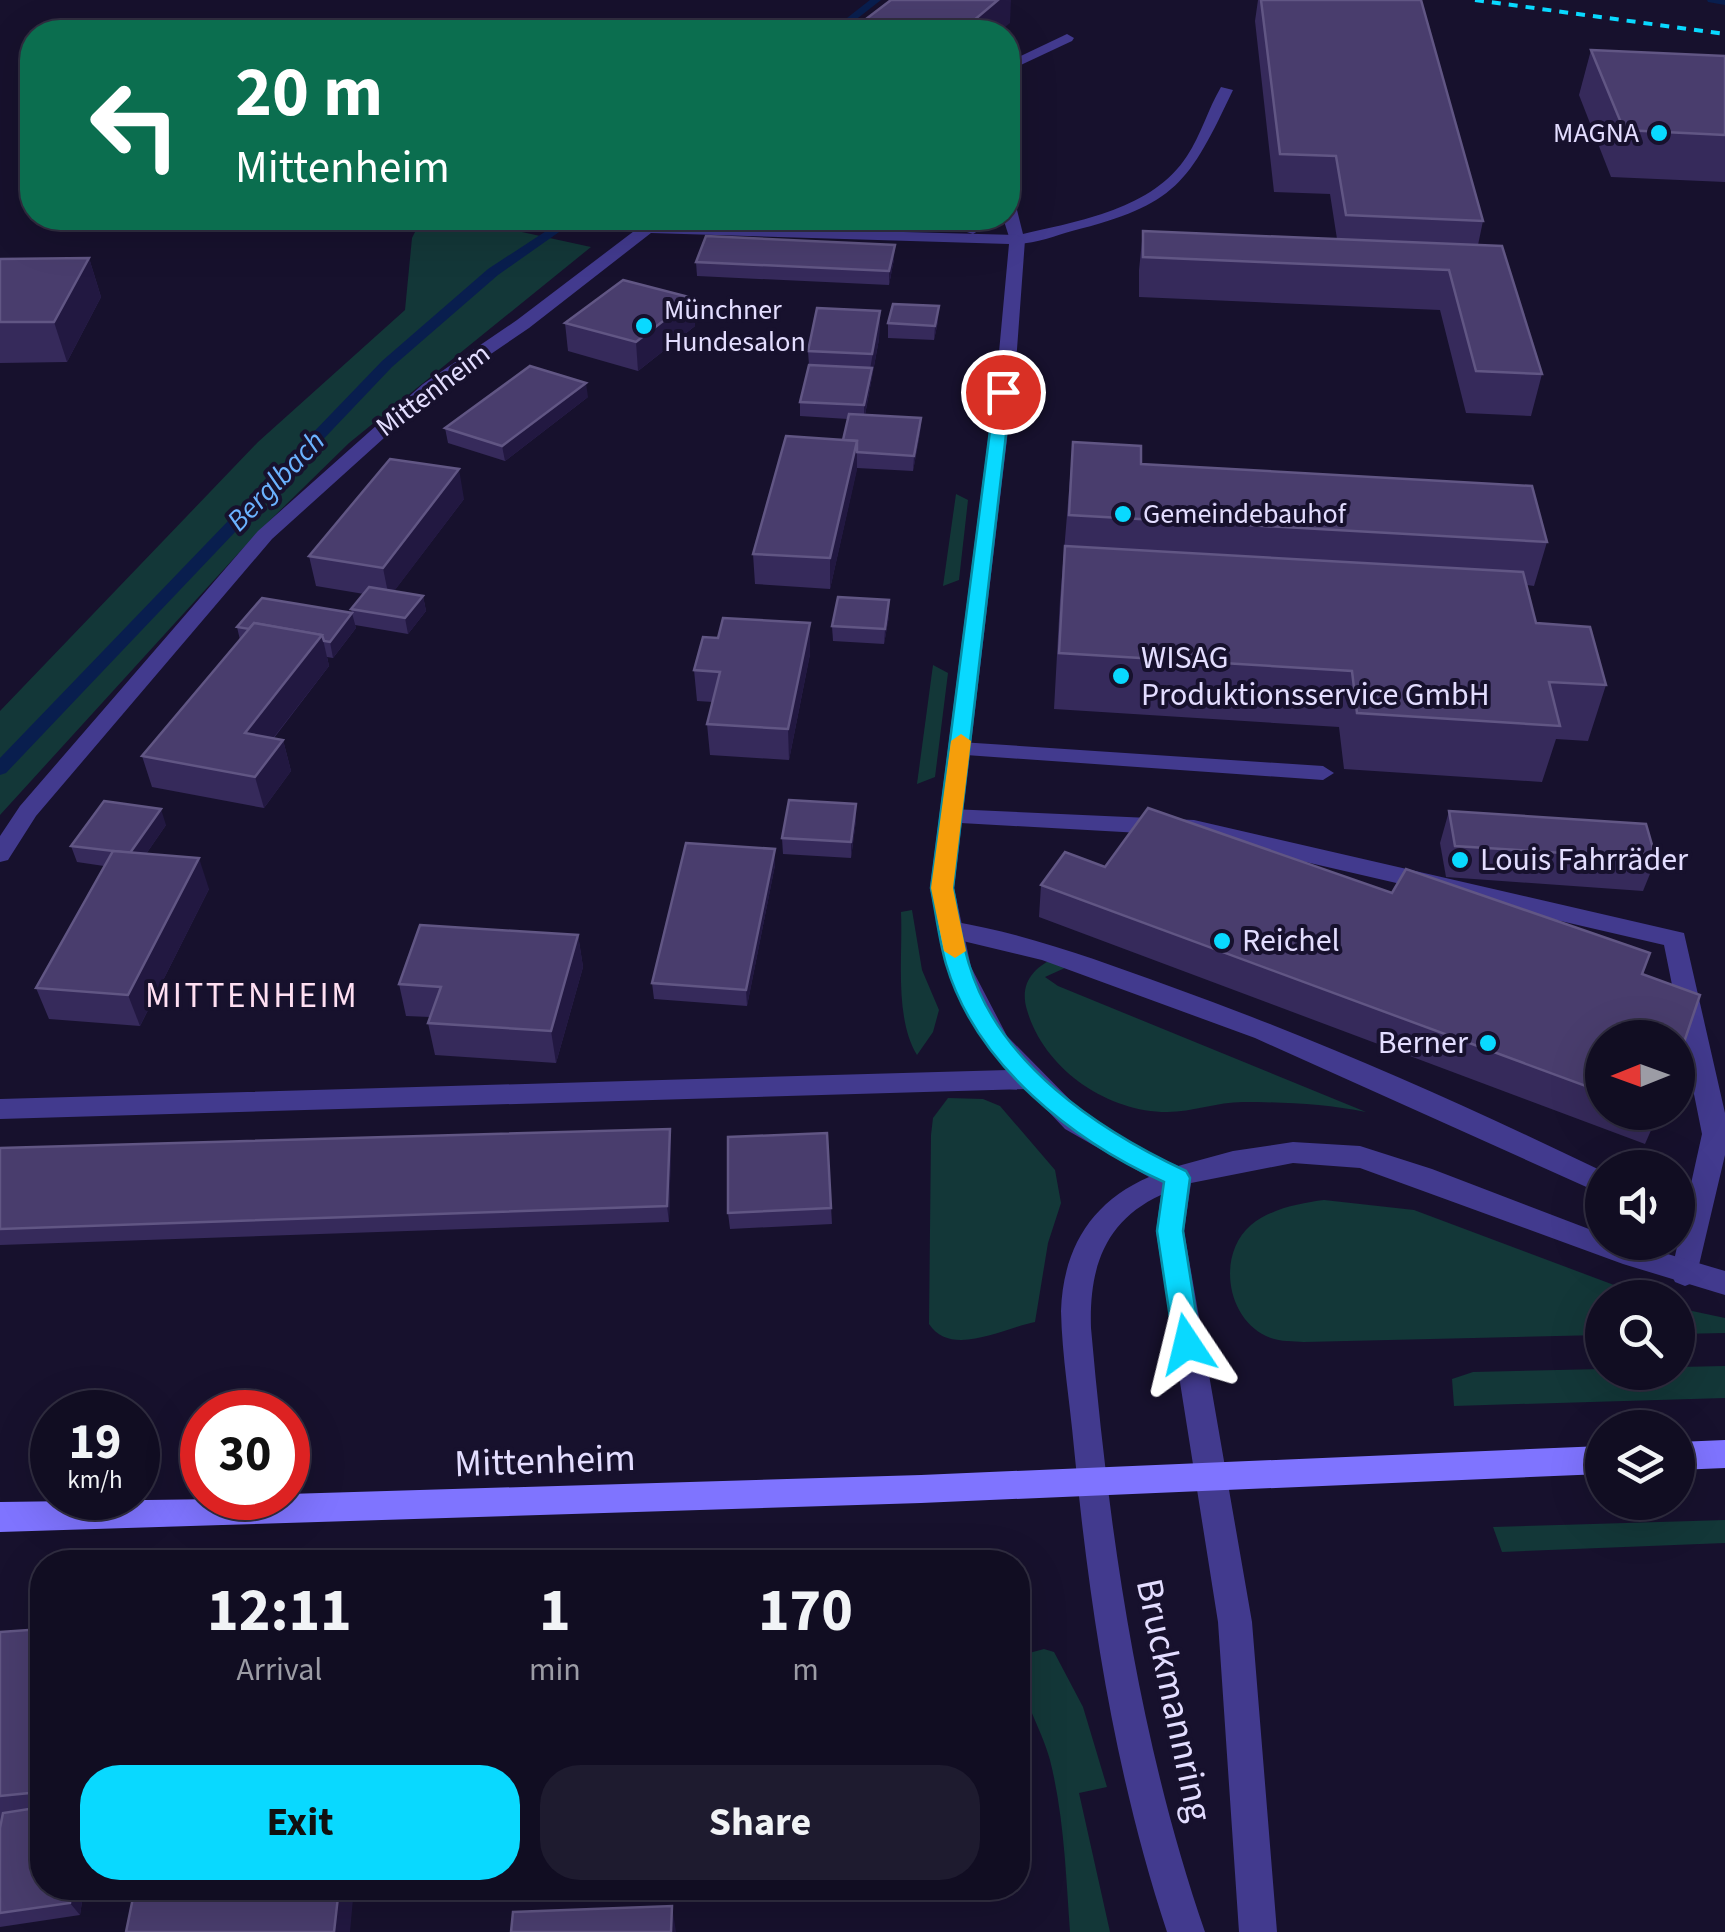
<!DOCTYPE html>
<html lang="en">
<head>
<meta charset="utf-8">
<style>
	:root { --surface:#110d22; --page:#1e1b2f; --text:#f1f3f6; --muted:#9c9ca5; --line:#302d40; --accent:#09d9ff }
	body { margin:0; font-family:"Source Sans 3",sans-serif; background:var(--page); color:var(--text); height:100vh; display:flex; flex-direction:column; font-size:38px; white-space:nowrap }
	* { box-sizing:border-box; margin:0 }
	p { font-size:32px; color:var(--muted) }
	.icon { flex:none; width:55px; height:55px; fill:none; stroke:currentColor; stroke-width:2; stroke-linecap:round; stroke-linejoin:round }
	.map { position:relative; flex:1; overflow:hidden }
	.sheet { position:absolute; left:30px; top:1550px; width:1000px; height:350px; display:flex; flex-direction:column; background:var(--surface); border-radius:40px; box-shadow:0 10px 40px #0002,0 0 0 2px var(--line) }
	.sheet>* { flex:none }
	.hud { position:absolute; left:20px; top:20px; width:1000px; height:210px; border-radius:40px; box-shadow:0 10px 40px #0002,0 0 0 2px var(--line); background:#0b6e4f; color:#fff; overflow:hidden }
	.needle { width:65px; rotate:269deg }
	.fabs { position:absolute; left:1585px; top:1020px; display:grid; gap:20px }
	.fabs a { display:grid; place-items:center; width:110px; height:110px; border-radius:50%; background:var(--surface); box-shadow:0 10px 40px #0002,0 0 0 2px var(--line); font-size:50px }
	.speed { position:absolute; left:30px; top:1390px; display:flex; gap:20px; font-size:50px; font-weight:700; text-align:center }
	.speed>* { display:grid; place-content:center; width:130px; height:130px; border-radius:50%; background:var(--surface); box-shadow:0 10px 40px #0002,0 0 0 2px var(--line); line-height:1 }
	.speed small { font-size:25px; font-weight:400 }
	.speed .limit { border:15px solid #d22; background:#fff; color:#111 }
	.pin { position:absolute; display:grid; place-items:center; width:85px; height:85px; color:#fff; margin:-42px; border:5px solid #fff; border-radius:50%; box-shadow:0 2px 10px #0007 }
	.me { position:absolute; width:110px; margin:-55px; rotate:350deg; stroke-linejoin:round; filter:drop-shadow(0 0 8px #0008) }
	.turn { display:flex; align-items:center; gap:35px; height:210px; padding:0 50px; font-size:45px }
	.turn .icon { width:130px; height:130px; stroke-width:2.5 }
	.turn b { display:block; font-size:70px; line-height:85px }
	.eta { display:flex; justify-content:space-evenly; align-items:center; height:170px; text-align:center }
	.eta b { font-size:60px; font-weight:700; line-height:70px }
	.cta { display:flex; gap:20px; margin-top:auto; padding:20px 50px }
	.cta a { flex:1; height:115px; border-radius:40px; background:var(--accent); color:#111; font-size:40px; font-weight:700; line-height:115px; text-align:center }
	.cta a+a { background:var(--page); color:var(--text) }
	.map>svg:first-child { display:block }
</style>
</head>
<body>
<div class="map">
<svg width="1725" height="1932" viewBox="0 0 1725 1932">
	<rect width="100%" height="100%" fill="#17112d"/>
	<!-- green -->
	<g fill="#133738">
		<polygon points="422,218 458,218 591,247 349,443 256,534 0,815 0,711 258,442 405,310 412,238"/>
		<polygon points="956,494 968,500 959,580 943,586"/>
		<polygon points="933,665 948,673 935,777 917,784"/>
		<path d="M912 910 922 970 939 1010 933 1032 917 1055C894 1017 903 956 901 912Z"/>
		<path d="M1057 957 1078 962 1045 977 1058 986 1366 1112C1326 1104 1284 1102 1243 1102 1217 1102 1193 1112 1167 1112 1107 1112 1044 1069 1027 1010 1019 984 1033 967 1057 957Z"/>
		<path d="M948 1098 983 1099 1000 1106 1055 1170 1061 1203 1048 1243 1035 1322C1004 1328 951 1358 929 1324L931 1135 933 1118Z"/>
		<path d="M1324 1200 1414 1210 1646 1297 1602 1298V1335L1304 1342C1292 1341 1278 1342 1266 1336 1226 1317 1217 1254 1251 1225 1270 1209 1300 1203 1324 1200Z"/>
		<polygon points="1678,1308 1725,1318 1725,1333 1678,1334"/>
		<polygon points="1725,1366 1725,1398 1454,1406 1452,1379 1473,1372 1602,1369 1602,1372 1678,1372 1678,1367"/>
		<polygon points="1725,1520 1725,1543 1502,1552 1493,1527"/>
		<path d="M1044 1649 1054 1652 1083 1707 1107 1787 1079 1793 1110 1932H1070C1066 1875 1064 1816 1050 1760 1041 1726 1017 1692 1018 1656Z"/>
	</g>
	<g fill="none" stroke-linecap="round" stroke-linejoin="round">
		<!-- stream -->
		<g fill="#091e4e" fill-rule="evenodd">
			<polygon points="870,0 881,0 840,32 829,32"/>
			<polygon points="1707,0 1725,0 1725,5 1708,2"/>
			<polygon points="566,218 579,218 498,275 392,367 6,773 0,775 0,758 382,361 488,269"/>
		</g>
		<!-- service -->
		<g fill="#423a8e" fill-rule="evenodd">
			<polygon points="1067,34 1074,38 1072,41 1008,71 1008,62"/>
			<path d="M1221 87 1233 90C1189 183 1176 205 1072 231 1054 236 1030 246 1011 243L1003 218H1008V202L1016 206 1023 234C1079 221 1153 209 1187 156 1201 135 1208 109 1221 87Z"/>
			<polygon points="960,742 1323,766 1334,773 1323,780 952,754 949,749 952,744"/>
			<polygon points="951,809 1194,820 1684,933 1725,1113 1725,1155 1695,1282 1685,1286 1675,1282 1671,1274 1702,1134 1664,945 1194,836 943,822 939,817"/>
			<path d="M951 921C1027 934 1097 960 1169 986 1317 1039 1461 1103 1602 1171V1194L1255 1038 1042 960 942 936 939 930 942 924Z"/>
		</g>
		<!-- minor -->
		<g fill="#423a8e" fill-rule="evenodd">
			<polygon points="924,218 947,218 981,229 973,234"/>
			<path d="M642 225 1017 235 1025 240 1016 363 954 888 971 967 1007 1036 1085 1115 1138 1147 1178 1166 1233 1151 1293 1142 1360 1146 1432 1169 1602 1234V1242H1627L1725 1271V1295L1623 1264 1360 1168 1293 1163 1191 1183 1184 1231 1252 1622 1277 1932H1239L1218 1622 1156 1231 1161 1195C1104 1221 1089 1269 1091 1328 1109 1532 1138 1738 1205 1932H1167C1115 1774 1090 1613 1074 1448 1070 1402 1062 1357 1061 1311 1063 1249 1091 1202 1149 1177L1065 1129 1027 1089 0 1119V1099L1008 1070C957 1017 944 957 930 888L998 363 1009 244 651 233 529 328 435 392 272 539 36 816 8 860 0 862V836L20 806 258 531 423 384 517 320Z"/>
		</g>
		<!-- secondary -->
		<g fill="#7f74ff" fill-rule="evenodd">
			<polygon points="1725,1440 1725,1468 1678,1470 1678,1442"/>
			<polygon points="1602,1446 1602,1474 921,1503 0,1532 0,1502 288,1498 288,1494 921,1475"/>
		</g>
		<!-- rail -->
		<polyline stroke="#09d9ff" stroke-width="4" stroke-dasharray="9 8" stroke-linecap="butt" points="1475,0 1725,34"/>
	</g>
	<!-- wall -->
	<g fill="#362a5b">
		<polygon points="1258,0 1421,0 1483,221 1478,245 1542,374 1531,416 1466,413 1440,310 1139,297 1139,270 1143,231 1337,239 1330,194 1274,192 1255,21"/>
		<polygon points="1591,50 1725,56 1725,182 1611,177 1579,95"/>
		<polygon points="89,258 101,297 67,362 0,363 0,259"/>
		<polygon points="894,259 889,285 697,276 696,262"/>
		<polygon points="693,298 695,326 638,371 568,351 565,323"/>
		<polygon points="880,311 879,339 865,415 921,418 920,433 913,471 857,468 830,589 755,584 753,554 843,440 848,419 800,416 800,402 809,365 808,351"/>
		<polygon points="938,321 934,340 888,338 888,323"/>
		<polygon points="588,397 505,461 448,443 445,428"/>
		<polygon points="1073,442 1141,464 1547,542 1534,586 1527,585 1536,623 1606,685 1588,741 1556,739 1542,782 1344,769 1339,727 1054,709 1060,600"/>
		<polygon points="464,499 394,591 423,596 426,611 408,634 355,625 356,628 333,658 327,657 329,666 274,738 283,740 291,771 264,808 152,787 142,756 240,640 237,627 352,613 351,609 364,594 316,586 309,556"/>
		<polygon points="889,600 889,616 884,644 833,641 832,626"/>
		<polygon points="810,654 789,760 710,755 707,724 713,702 697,701 694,670"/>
		<polygon points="856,804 856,820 851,858 783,854 782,838"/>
		<polygon points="1449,811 1656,859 1643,891 1446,877 1440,843"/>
		<polygon points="166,825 146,854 209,889 140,1026 49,1019 36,988 104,866 77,862 71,846"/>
		<polygon points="775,865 747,1006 654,999 652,983"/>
		<polygon points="1105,867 1392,893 1602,1038 1602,1112 1659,1112 1645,1144 1039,917 1041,885"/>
		<polygon points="578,935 583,967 556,1063 435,1055 428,1023 430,1017 406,1016 399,984"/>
		<polygon points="670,1129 671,1145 669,1222 0,1245 0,1148"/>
		<polygon points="827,1133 832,1224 730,1229 728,1213"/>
		<polygon points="42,1629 42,1888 84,1888 80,1915 0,1927 0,1632"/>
	</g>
	<!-- shaded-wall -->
	<g fill="#221841">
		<polygon points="998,0 1011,0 1010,23 999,32 960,32"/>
		<polygon points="895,245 894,259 889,285 889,271"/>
		<polygon points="89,258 101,297 67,362 54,322"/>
		<polygon points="693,298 695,326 638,371 636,342"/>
		<polygon points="939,306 938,321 934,340 935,326"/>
		<polygon points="880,311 879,339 864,420 864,405"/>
		<polygon points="586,383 588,397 505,461 502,446"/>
		<polygon points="921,418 920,433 913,471 914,456"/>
		<polygon points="857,441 857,470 830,589 830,558"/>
		<polygon points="459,469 464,499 389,598 383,568"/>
		<polygon points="423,596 426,611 408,634 405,618"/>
		<polygon points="889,600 889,616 884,644 885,629"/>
		<polygon points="352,613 356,628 333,658 330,642"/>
		<polygon points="810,623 810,654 789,760 788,729"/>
		<polygon points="322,635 329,666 253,764 245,733"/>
		<polygon points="283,740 291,771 264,808 255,777"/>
		<polygon points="856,804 856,820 851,858 851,842"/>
		<polygon points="161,809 166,825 135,870 129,854"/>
		<polygon points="775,849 775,865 747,1006 746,990"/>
		<polygon points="199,858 209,889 140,1026 128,995"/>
		<polygon points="578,935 583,967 556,1063 551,1031"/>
		<polygon points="670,1129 671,1145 669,1222 667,1206"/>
		<polygon points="42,1733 42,1811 29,1793"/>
		<polygon points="72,1888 84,1888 80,1915 70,1903"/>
		<polygon points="339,1888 354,1888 350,1932 334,1932"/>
		<polygon points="672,1906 676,1932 671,1932"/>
	</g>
	<!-- building -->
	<g fill="#493d6d" stroke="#615684" stroke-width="2.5">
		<polygon points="891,0 998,0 960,32 849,32"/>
		<polygon points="1261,0 1421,0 1483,221 1346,215 1336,156 1280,154"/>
		<polygon points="1591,50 1725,56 1725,135 1624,130"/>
		<polygon points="1143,231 1502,246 1542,374 1476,371 1449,270 1143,257"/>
		<polygon points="706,236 895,245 889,271 696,262"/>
		<polygon points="89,258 54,322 0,322 0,259"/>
		<polygon points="623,280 693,298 636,342 565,323"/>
		<polygon points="893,304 939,306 935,326 888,323"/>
		<polygon points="817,308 880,311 872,354 808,351"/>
		<polygon points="809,365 872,368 864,405 800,402"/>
		<polygon points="530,366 586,383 502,446 445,428"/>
		<polygon points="849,414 921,418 914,456 857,452 857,441 843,440"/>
		<polygon points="786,436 857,441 830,558 753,554"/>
		<polygon points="1073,442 1141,446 1141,464 1532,486 1547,542 1069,515"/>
		<polygon points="390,459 459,469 383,568 309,556"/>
		<polygon points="1065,546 1523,572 1536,623 1590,627 1606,685 1549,682 1560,726 1357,713 1352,671 1059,653"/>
		<polygon points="369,587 423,596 405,618 351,609"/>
		<polygon points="838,597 889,600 885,629 832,626"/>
		<polygon points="262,598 352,613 330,642 324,641 322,635 254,623 249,629 237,627"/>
		<polygon points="723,618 810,623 788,729 707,724 720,672 694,670 703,637 718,638"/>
		<polygon points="254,623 322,635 245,733 283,740 255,777 142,756"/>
		<polygon points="789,800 856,804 851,842 782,838"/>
		<polygon points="104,801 161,809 130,853 71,846"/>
		<polygon points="1148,808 1392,893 1406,869 1650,953 1642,974 1700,995 1678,1060 1678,1038 1602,1038 1602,1092 1041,885 1065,852 1105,867"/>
		<polygon points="1449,811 1646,824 1656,859 1455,846"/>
		<polygon points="686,843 775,849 746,990 652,983"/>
		<polygon points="113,851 199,858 128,995 36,988"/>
		<polygon points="420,925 578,935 551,1031 428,1023 441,987 399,984"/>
		<polygon points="670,1129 667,1206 0,1229 0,1148"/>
		<polygon points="827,1133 831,1208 728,1213 728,1137"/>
		<polygon points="42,1629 42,1733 29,1793 0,1796 0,1632"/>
		<polygon points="42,1807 42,1888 72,1888 70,1903 0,1913 0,1828 3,1813"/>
		<polygon points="135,1888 339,1888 334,1932 126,1932"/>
		<polygon points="672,1906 671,1932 511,1932 513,1912"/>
	</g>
	<!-- route -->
	<path fill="#09d9ff" stroke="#068da6" stroke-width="2.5" d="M1003 387 1011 392 953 888C958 913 961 939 969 964 998 1063 1098 1130 1186 1171L1190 1178 1183 1231 1201 1344 1197 1352H1178L1174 1344 1157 1231 1164 1182C1073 1141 976 1065 946 964 939 940 936 913 931 888L995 392Z"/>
	<!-- slow -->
	<polygon fill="#f59e0b" points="961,734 971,741 953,888 966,951 955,958 944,951 931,888 951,741"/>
	<!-- markers -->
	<g fill="#09d9ff" stroke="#17112d" stroke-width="4">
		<circle cx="1659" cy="133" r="10"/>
		<circle cx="644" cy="326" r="10"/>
		<circle cx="1123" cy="514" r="10"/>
		<circle cx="1121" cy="676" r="10"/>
		<circle cx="1460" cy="860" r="10"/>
		<circle cx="1222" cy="941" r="10"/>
		<circle cx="1488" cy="1043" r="10"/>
	</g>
	<g text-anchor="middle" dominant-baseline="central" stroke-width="8" stroke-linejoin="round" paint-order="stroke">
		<!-- far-poi labels -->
		<g font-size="28" fill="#e3ddff" stroke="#17112d" text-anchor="start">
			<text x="1639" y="133" text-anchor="end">MAGNA</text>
			<text x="664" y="310">Münchner<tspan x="664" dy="32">Hundesalon</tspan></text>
			<text x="1143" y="514">Gemeindebauhof</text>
		</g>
		<!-- far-street labels -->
		<g font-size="28" fill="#e3ddff" stroke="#17112d">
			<text transform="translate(433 390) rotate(-37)">Mittenheim</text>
		</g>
		<!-- far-water labels -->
		<g font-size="30" font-style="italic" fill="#6bb2ff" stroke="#17112d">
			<text transform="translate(276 481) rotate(-46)">Berglbach</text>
		</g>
		<!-- poi labels -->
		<g font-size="32" fill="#e3ddff" stroke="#17112d" text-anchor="start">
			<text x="1141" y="658">WISAG<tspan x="1141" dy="37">Produktionsservice GmbH</tspan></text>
			<text x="1480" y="860">Louis Fahrräder</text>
			<text x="1242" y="941">Reichel</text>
			<text x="1468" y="1043" text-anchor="end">Berner</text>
		</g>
		<!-- neighbourhood labels -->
		<g font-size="35" letter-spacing="2.5" fill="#ffdff2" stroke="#17112d">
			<text x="252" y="996">MITTENHEIM</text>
		</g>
		<!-- near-street labels -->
		<g font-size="38" fill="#e3ddff" stroke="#17112d">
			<text transform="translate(545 1461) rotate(-2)">Mittenheim</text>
			<text transform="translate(1174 1700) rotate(78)">Bruckmannring</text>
		</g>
	</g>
</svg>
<div class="fabs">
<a><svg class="needle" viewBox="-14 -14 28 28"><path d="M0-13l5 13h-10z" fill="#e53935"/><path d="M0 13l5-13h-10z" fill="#9c9ca5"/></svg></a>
<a><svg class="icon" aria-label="sound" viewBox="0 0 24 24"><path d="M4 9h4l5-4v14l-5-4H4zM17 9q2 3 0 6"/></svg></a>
<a><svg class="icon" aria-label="search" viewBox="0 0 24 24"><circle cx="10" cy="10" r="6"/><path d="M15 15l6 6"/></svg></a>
<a><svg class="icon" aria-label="layers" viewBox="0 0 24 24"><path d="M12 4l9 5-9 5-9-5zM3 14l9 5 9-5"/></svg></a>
</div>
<div class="speed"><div>19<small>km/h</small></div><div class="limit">30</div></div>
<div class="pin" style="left:1003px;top:392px;background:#d93025"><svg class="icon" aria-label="arrive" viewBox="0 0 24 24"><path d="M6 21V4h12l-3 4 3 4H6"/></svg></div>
<svg class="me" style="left:1187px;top:1344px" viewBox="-20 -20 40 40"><path d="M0-17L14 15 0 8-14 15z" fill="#09d9ff" stroke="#fff" stroke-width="4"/></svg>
<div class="hud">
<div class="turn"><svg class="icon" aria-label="left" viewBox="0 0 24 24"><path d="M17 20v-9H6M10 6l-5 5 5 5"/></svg><div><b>20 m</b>Mittenheim</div></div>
</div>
<section class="sheet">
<div class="eta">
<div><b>12:11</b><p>Arrival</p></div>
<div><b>1</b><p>min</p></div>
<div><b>170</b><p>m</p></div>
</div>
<div class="cta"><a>Exit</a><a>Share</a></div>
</section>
</div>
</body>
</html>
